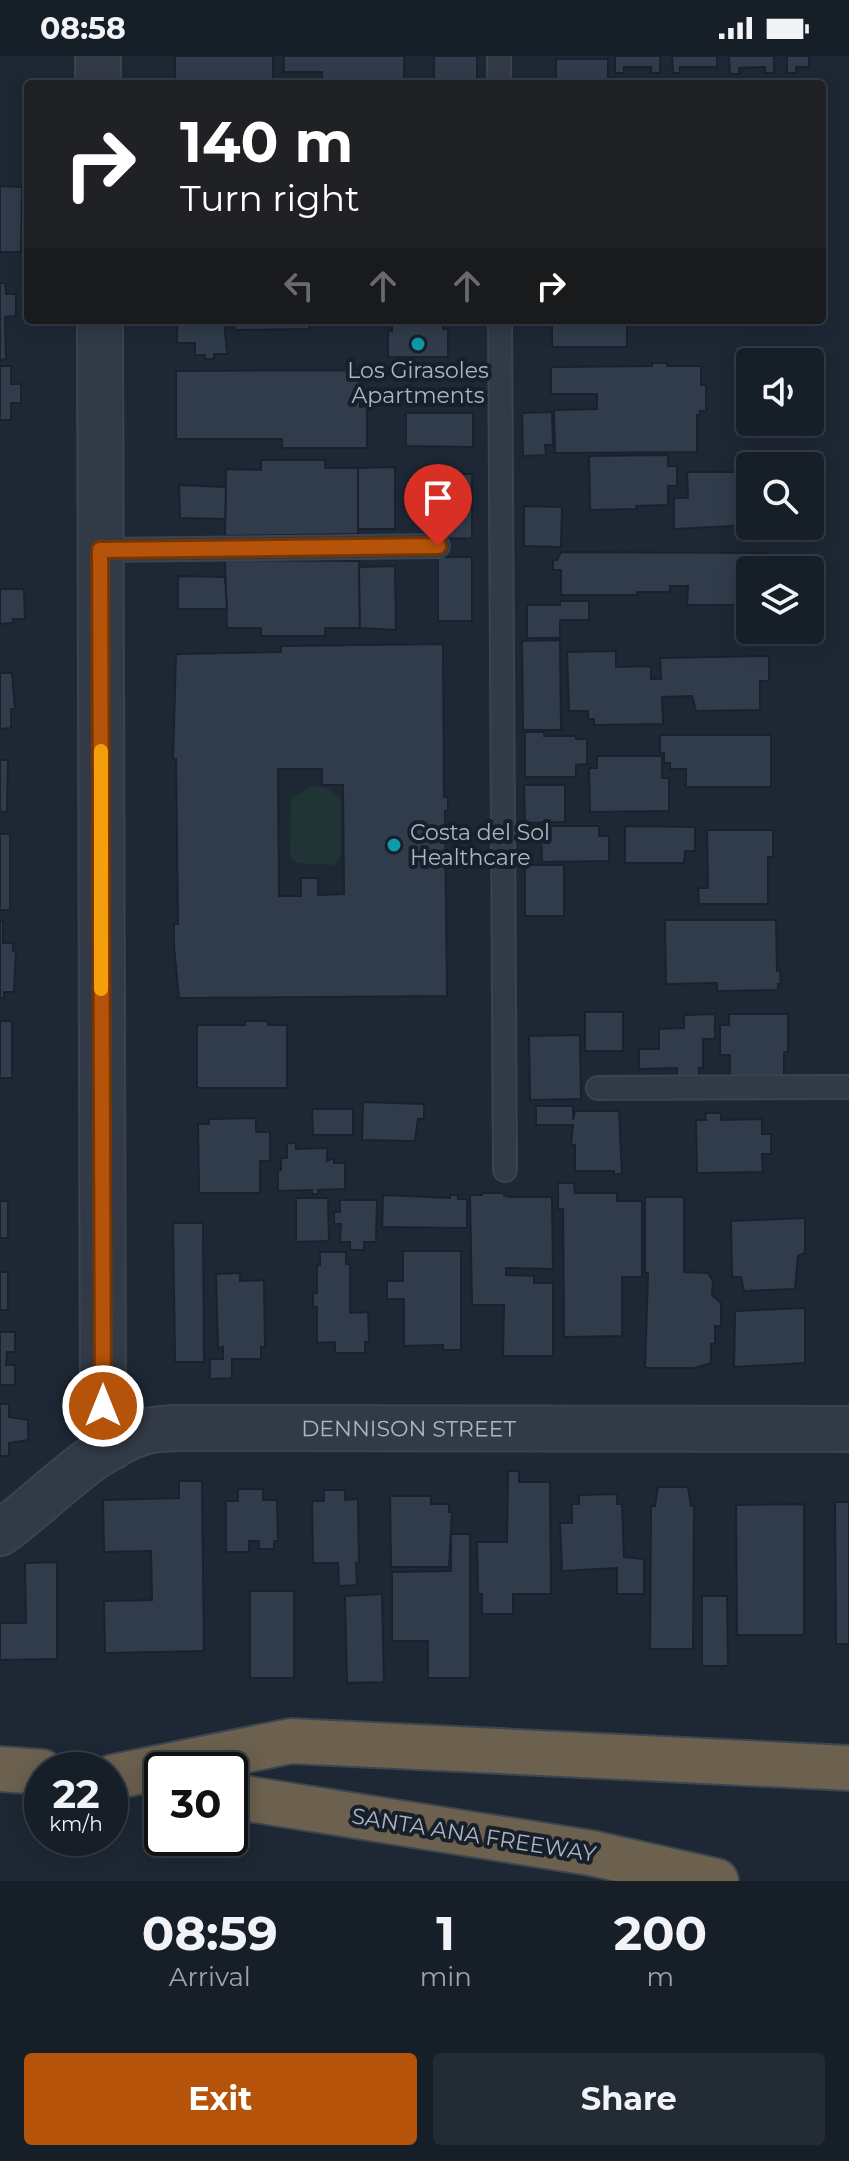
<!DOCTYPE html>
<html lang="en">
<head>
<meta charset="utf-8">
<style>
	:root { --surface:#161e28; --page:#232b34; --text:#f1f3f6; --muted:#9ea2a8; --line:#353c45; --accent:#b45309 }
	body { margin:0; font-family:Montserrat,sans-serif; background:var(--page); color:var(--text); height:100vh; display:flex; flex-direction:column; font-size:30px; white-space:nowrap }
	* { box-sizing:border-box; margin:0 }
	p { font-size:26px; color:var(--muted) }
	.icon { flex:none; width:44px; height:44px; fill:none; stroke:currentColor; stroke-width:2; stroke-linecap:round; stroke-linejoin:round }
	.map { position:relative; height:1825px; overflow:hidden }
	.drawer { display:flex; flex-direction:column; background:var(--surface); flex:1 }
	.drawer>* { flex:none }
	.top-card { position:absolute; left:24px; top:24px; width:802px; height:244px; border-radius:8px; box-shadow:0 4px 20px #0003,0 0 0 2px var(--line); background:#202124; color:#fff; overflow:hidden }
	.fabs { position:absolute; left:736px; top:292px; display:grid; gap:16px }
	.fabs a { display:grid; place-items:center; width:88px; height:88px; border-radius:8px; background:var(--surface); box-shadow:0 4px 20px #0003,0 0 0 2px var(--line); font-size:40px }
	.speed { position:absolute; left:24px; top:1696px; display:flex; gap:16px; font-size:40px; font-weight:700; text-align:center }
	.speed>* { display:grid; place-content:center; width:104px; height:104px; border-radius:50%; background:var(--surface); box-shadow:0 4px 20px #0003,0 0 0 2px var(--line); line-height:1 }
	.speed small { font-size:20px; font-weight:400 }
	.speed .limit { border:4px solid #111; border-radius:12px; background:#fff; color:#111 }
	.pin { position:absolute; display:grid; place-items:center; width:68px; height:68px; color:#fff; margin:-82px -34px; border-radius:50% 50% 50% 0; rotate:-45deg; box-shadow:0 0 8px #0007 }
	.pin .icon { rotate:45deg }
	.me { position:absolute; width:88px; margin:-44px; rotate:0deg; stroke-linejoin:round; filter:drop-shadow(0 0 6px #0008) }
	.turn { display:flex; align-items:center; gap:28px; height:168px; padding:0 24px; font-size:36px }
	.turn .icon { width:104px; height:104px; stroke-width:2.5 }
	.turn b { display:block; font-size:56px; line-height:68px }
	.lanes { display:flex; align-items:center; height:76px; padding:0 24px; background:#0003; justify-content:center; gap:40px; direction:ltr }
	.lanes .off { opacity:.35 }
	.eta { display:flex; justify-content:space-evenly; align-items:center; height:136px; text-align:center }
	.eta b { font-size:48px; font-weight:700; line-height:56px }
	.cta { display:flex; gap:16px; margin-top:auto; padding:16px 24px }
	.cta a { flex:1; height:92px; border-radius:8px; background:var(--accent); color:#fff; font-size:32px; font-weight:700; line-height:92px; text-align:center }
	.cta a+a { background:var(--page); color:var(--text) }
	.status { display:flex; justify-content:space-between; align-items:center; height:56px; padding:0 40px; background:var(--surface); direction:ltr }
	.status svg { height:22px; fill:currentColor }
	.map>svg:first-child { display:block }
</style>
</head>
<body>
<div class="status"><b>08:58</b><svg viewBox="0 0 49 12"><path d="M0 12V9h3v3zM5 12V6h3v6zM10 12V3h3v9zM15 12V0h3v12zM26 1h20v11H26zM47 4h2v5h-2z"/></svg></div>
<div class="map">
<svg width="849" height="1825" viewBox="0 0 849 1825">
	<rect width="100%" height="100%" fill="#1e2835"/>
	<!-- green -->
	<polygon fill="#203436" points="310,731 325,731 341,743 341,800 334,809 297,807 290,801 291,743"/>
	<!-- building -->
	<g fill="#303c4c" stroke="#19212c" stroke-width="2" fill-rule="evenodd">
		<polygon points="175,0 273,0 273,26 175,27"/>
		<polygon points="284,0 404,0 404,28 330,28 330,25 322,25 322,16 284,16"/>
		<rect x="434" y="0" width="43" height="28"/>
		<polygon points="615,0 660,0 660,17 651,17 651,11 624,11 624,17 615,17"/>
		<polygon points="672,0 717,0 717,11 680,11 680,17 673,17"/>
		<polygon points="729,0 774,0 774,17 765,17 765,11 739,12 739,18 730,18"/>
		<polygon points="787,0 809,0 809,11 796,11 796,17 787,17"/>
		<polygon points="556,3 608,3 608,21 614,21 614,28 556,28"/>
		<polygon points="0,130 22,131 21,196 0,196"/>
		<polygon points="0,227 5,227 6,238 16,238 16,260 5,261 6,303 0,304"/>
		<polygon points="177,264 224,264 227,298 214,298 214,303 205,303 205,299 195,299 195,287 177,287"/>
		<polygon points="232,264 309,264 309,273 235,274"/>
		<polygon points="392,264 443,264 443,273 448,273 448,301 388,301 388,275 392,275"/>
		<rect x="552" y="264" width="75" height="27"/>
		<polygon points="704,264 764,264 764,266 704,267"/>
		<polygon points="652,307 667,307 667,310 701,310 701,329 706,329 706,355 700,355 700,359 697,359 697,396 555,397 554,354 597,353 597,338 551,338 551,311 652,310"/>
		<polygon points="0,310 11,310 11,328 21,328 21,347 11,347 11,364 0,364"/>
		<polygon points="360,314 360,351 367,350 367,392 282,392 282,383 176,383 176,315"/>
		<polygon points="552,356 553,389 545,389 546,399 523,400 522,357"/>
		<polygon points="406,357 473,357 473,391 406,390"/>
		<polygon points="668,399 668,410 677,410 677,430 668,430 668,449 636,450 637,453 590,454 589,400"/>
		<polygon points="261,404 325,404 325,412 358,412 358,478 225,480 226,413 261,414"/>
		<polygon points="395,411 395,473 358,473 358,412"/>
		<polygon points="687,416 750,416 750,469 674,473 674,442 688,442"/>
		<polygon points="438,418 472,418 472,482 438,483"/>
		<polygon points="179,429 226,431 225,463 180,462"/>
		<polygon points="524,450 562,451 561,491 524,490"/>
		<polygon points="561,496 766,497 766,514 750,514 750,549 687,549 688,530 670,530 670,536 637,536 637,539 561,539 561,514 553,514 553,504 557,504"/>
		<rect x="438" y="501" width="34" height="64"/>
		<polygon points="225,504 359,505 360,572 325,572 325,580 261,580 261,572 227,572"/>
		<polygon points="395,510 396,574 360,572 359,511"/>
		<polygon points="178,520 225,521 227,553 178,553"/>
		<polygon points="0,533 24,533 25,563 13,563 13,567 0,568"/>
		<polygon points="560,545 589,545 589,564 560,564 560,582 527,582 527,549 560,549"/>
		<polygon points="560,584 561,674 523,674 522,585"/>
		<path d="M443 588 444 741H448V755H445L447 940 179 942 174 891V868H178L176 703H173L176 598 281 596V590ZM278 713H322V729H343L344 838 318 839V822H301V840H279Z"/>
		<polygon points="616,595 616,611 651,610 651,623 661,623 660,602 769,600 769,625 760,625 760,654 696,655 692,640 662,641 663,668 594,669 594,663 588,663 588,655 569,655 567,596"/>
		<polygon points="0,617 12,617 15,653 11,653 11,672 0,673"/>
		<polygon points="525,676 544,676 544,680 576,680 576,683 587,683 587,708 576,709 576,721 525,721"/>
		<polygon points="660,679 771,679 771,731 686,731 686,713 670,713 670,707 664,707 664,697 660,697"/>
		<polygon points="597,700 662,700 662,722 669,722 669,755 590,756 589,712 597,712"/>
		<polygon points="0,704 8,704 7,756 0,756"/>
		<polygon points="524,729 565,729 565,766 525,767"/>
		<polygon points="541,770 599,770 599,780 609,780 609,805 542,806"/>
		<polygon points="625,770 695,771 695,795 685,795 684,807 625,807"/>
		<polygon points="707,774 773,774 773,801 768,801 768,848 699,848 698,832 708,832"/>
		<rect x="0" y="778" width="10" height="76"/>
		<rect x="525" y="809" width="39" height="51"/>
		<polygon points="665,864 776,864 777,915 780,915 781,928 778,928 778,934 717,935 717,927 666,928"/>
		<polygon points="0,865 3,865 3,887 13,887 13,895 16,895 14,936 4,936 4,942 0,942"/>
		<rect x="585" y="956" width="38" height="39"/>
		<polygon points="715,958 715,983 703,983 703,1012 699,1012 699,1022 677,1022 677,1012 639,1013 639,993 659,993 659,973 684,972 684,959"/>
		<polygon points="729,958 788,958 788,996 784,996 784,1021 730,1021 730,999 720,999 720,969 729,969"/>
		<rect x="0" y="965" width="12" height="57"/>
		<polygon points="245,965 268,965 268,969 287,969 287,1032 197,1032 197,969 245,969"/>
		<polygon points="580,979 581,1043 530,1044 529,980"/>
		<polygon points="363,1046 424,1048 424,1063 418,1063 415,1085 362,1084"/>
		<polygon points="536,1050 573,1050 573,1064 575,1055 619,1055 622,1118 614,1118 614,1115 575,1115 575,1089 571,1089 573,1069 536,1069"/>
		<polygon points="312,1053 353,1053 353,1079 313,1079"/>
		<polygon points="705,1057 721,1057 721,1064 762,1063 762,1078 771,1078 771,1098 762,1098 763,1116 697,1117 696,1064 706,1064"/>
		<polygon points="256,1062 256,1076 270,1076 270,1105 260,1105 260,1137 199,1137 198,1068 209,1068 209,1063"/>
		<polygon points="287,1087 296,1087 296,1093 327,1092 327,1105 334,1102 334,1107 345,1107 345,1133 318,1134 318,1138 312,1138 312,1134 278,1135 278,1114 281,1114 281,1102 287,1102"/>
		<polygon points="558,1127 574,1127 575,1137 617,1137 617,1145 642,1145 642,1221 622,1221 622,1280 564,1281 563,1153 558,1153"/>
		<polygon points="482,1137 504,1137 504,1139 509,1141 552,1141 553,1213 506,1212 506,1219 534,1220 534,1227 553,1227 553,1300 503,1300 504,1249 472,1249 470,1139 482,1139"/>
		<polygon points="383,1139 450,1142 450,1139 458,1139 458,1143 467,1143 467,1172 382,1171"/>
		<polygon points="645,1141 684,1141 684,1216 708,1217 713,1225 712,1239 721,1247 721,1270 715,1270 715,1288 711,1288 711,1307 695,1312 645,1312 648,1217 645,1217"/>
		<polygon points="296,1142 328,1142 329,1185 296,1186"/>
		<polygon points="340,1144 377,1144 376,1186 364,1186 364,1194 350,1194 350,1186 340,1186 341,1168 334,1168 334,1156 340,1156"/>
		<rect x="0" y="1145" width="8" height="37"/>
		<polygon points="805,1162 805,1197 798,1200 795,1233 744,1235 741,1221 732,1221 731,1165"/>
		<polygon points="173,1167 203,1167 204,1306 175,1306"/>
		<polygon points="403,1195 461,1195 461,1294 443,1294 443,1289 404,1290 404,1243 387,1243 387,1225 403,1225"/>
		<polygon points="320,1196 346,1196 346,1208 350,1208 350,1257 368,1256 369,1286 365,1286 365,1297 335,1297 335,1286 317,1287 317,1251 313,1251 313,1237 317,1237 317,1209 320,1209"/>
		<rect x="0" y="1216" width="8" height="38"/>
		<polygon points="240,1217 240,1225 264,1224 265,1291 261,1291 261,1303 232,1303 232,1322 210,1323 210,1303 223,1303 223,1291 218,1292 216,1218"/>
		<polygon points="805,1252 805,1307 734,1311 735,1255"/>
		<polygon points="0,1276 15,1276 15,1296 7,1296 6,1309 15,1309 15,1329 0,1329"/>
		<polygon points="0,1348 9,1348 9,1361 28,1364 28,1384 9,1387 9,1400 0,1400"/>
		<polygon points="508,1415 519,1415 519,1426 550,1426 551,1538 513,1538 513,1558 482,1558 482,1538 478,1538 477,1486 507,1486"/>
		<polygon points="179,1425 202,1425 204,1595 105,1597 104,1545 152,1544 151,1495 104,1496 103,1444 179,1442"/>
		<polygon points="658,1431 688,1431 691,1450 694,1450 693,1593 650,1593 651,1450 655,1450"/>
		<polygon points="238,1433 263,1433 263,1444 277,1444 278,1485 274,1485 274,1493 259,1493 259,1485 249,1485 249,1496 226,1496 226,1445 238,1445"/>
		<polygon points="324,1434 345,1434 345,1444 358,1443 359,1507 356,1507 357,1529 339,1530 338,1507 313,1507 312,1445 324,1445"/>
		<polygon points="617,1438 617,1448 622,1448 624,1501 644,1503 644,1538 617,1538 617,1512 562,1515 560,1467 572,1467 572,1448 579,1448 579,1439"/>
		<polygon points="390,1440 431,1440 431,1448 449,1448 449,1456 452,1456 449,1511 391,1511"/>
		<polygon points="835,1446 849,1446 849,1588 836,1588"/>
		<polygon points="804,1448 804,1579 737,1579 736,1449"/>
		<polygon points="451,1478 470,1478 470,1622 428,1622 428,1585 392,1585 392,1516 451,1515"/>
		<polygon points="57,1506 57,1603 0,1604 0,1567 26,1567 25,1507"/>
		<rect x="250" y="1535" width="44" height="87"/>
		<polygon points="382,1538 384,1626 347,1627 345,1540"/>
		<polygon points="702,1540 727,1540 728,1610 702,1610"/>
	</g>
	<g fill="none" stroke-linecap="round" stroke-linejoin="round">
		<!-- service casing -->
		<g stroke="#3b434f" stroke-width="26">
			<g id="service">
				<polyline points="499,0 499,28"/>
				<polyline points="500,264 505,1114"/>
				<polyline points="100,494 438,490"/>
				<polyline points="598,1032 849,1031"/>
			</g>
		</g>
		<!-- minor casing -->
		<g stroke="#3b434f" stroke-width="48">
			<g id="minor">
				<polyline points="98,0 98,28"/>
				<polyline points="100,264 103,1350 112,1391"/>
			</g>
		</g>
		<!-- tertiary casing -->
		<g stroke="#3b434f" stroke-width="48">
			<g id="tertiary">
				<path id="s1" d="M0 1477C44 1446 91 1392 143 1376 153 1373 165 1373 175 1372L849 1373"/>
			</g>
		</g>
		<!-- motorway casing -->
		<g stroke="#3c4550" stroke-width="48">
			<g id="motorway">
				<polyline points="0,1713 42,1716"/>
				<polyline points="113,1721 291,1685 849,1712"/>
				<polyline points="230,1740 591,1797 716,1825"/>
			</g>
		</g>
		<!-- service -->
		<use href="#service" stroke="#313a46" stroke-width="22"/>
		<!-- minor -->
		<use href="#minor" stroke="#313a46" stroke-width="44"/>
		<!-- tertiary -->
		<use href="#tertiary" stroke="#313a46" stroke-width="44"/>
		<!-- motorway -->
		<use href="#motorway" stroke="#6c604e" stroke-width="44"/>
	</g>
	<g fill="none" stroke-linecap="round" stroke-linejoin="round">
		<!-- route casing -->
		<g stroke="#753606" stroke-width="20">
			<polyline id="route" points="103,1350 100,494 438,490"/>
		</g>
		<!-- route -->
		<use href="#route" stroke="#b45309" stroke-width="14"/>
		<!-- slow -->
		<polyline stroke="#f59e0b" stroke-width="14" points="101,695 101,933"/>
	</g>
	<!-- markers -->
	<g fill="#0f9aa8" stroke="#171f2a" stroke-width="3">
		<circle cx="418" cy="288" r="8"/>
		<circle cx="394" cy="789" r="8"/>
	</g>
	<g text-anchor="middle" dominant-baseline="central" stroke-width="8" stroke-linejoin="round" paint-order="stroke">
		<!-- poi labels -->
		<g font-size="22" fill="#abb5c3" stroke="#171f2a">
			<text x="418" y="314">Los Girasoles<tspan x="418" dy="25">Apartments</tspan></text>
			<text x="410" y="776" text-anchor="start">Costa del Sol<tspan x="410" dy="25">Healthcare</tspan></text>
		</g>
		<!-- street labels -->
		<g font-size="22" fill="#abb5c3" stroke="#171f2a">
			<text stroke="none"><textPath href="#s1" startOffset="442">DENNISON STREET</textPath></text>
			<text transform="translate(474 1779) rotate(9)">SANTA ANA FREEWAY</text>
		</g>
	</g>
</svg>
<div class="fabs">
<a><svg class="icon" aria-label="sound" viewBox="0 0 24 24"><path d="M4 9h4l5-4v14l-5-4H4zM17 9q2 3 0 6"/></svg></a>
<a><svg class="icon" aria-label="search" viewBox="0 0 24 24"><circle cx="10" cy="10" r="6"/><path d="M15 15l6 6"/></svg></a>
<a><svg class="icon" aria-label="layers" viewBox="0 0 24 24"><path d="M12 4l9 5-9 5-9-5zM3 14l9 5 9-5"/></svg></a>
</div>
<div class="speed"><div>22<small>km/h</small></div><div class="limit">30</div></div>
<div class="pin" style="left:438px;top:490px;background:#d93025"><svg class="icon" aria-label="arrive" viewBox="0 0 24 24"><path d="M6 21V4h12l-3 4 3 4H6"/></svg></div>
<svg class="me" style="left:103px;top:1350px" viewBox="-20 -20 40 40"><circle r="17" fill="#b45309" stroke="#fff" stroke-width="3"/><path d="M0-11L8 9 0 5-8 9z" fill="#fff"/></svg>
<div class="top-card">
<div class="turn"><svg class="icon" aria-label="right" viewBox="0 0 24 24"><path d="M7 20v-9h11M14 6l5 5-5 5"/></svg><div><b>140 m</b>Turn right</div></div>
<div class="lanes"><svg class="icon off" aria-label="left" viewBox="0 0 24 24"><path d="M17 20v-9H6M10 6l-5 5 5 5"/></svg><svg class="icon off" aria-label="ahead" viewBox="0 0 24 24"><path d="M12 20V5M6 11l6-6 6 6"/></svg><svg class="icon off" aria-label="ahead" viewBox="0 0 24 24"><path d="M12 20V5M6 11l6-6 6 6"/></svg><svg class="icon" aria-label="right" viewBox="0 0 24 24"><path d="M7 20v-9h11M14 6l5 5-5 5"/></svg></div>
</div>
</div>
<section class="drawer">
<div class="eta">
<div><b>08:59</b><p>Arrival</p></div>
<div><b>1</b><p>min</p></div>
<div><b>200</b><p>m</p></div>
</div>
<div class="cta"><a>Exit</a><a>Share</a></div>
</section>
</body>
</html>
